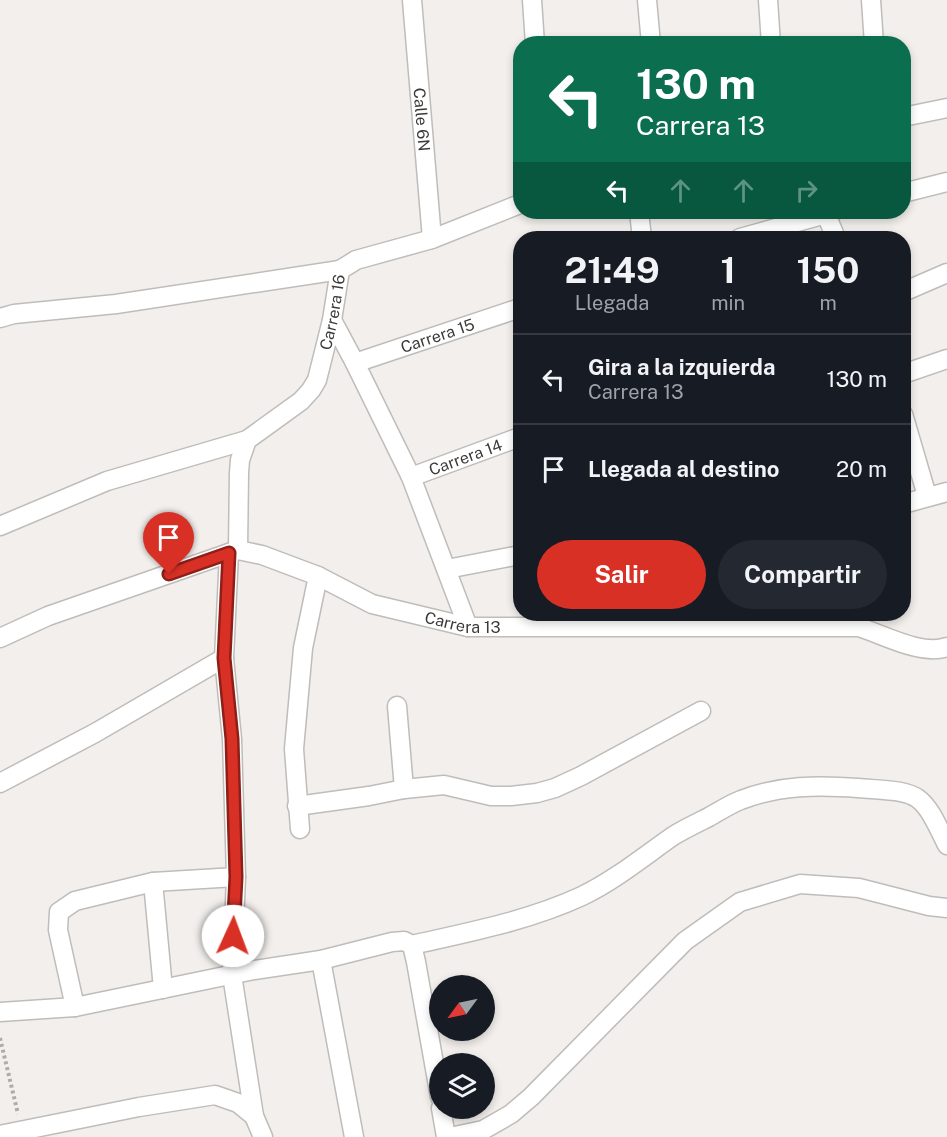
<!DOCTYPE html>
<html lang="es">
<head>
<meta charset="utf-8">
<style>
	:root { --surface:#171b24; --page:#242831; --text:#f1f3f6; --muted:#9ea1a6; --line:#363941; --accent:#d93025 }
	body { margin:0; font-family:"Public Sans",sans-serif; background:var(--page); color:var(--text); height:100vh; display:flex; flex-direction:column; font-size:22px; white-space:nowrap }
	* { box-sizing:border-box; margin:0 }
	p { font-size:20px; color:var(--muted) }
	.icon { flex:none; width:33px; height:33px; fill:none; stroke:currentColor; stroke-width:2; stroke-linecap:round; stroke-linejoin:round }
	.map { position:relative; flex:1; overflow:hidden }
	.drawer { position:absolute; left:513px; top:231px; width:398px; height:390px; display:flex; flex-direction:column; background:var(--surface); border-radius:24px; box-shadow:0 3px 9px #0003 }
	.drawer>* { flex:none }
	.banner { position:absolute; left:513px; top:36px; width:398px; height:183px; border-radius:24px; box-shadow:0 3px 9px #0003; background:#0b6e4f; color:#fff; overflow:hidden }
	.needle { width:39px; rotate:237deg }
	.tools { position:absolute; left:429px; top:975px; display:grid; gap:12px }
	.tools a { display:grid; place-items:center; width:66px; height:66px; border-radius:50%; background:var(--surface); box-shadow:0 3px 9px #0003; font-size:30px }
	.pin { position:absolute; display:grid; place-items:center; width:51px; height:51px; color:#fff; margin:-62px -26px; border-radius:50% 50% 50% 0; rotate:-45deg; box-shadow:0 0 6px #0007 }
	.pin .icon { rotate:45deg }
	.me { position:absolute; width:66px; margin:-33px; rotate:2deg; stroke-linejoin:round; filter:drop-shadow(0 0 4px #0008) }
	.turn { display:flex; align-items:center; gap:21px; height:126px; padding:0 24px; font-size:27px }
	.turn .icon { width:78px; height:78px; stroke-width:2.5 }
	.turn b { display:block; font-size:42px; line-height:51px }
	.lanes { display:flex; align-items:center; height:57px; padding:0 24px; background:#0003; justify-content:center; gap:30px; direction:ltr }
	.lanes .off { opacity:.35 }
	.eta { display:flex; justify-content:space-evenly; align-items:center; height:102px; text-align:center }
	.eta b { font-size:36px; font-weight:700; line-height:42px }
	.button { display:flex; gap:12px; margin-top:auto; padding:12px 24px }
	.button a { flex:1; height:69px; border-radius:36px; background:var(--accent); color:#fff; font-size:24px; font-weight:700; line-height:69px; text-align:center }
	.button a+a { background:var(--page); color:var(--text) }
	ul { padding:0; list-style:none }
	li { display:flex; align-items:center; gap:18px; height:90px; padding:0 24px; border-top:2px solid var(--line) }
	li div { flex:1 }
	li b { display:block; font-size:22px }
	li em { font-style:normal }
	.map>svg:first-child { display:block }
</style>
</head>
<body>
<div class="map">
<svg width="947" height="1137" viewBox="0 0 947 1137">
	<rect width="100%" height="100%" fill="#f2efec"/>
	<g fill="none" stroke-linecap="round" stroke-linejoin="round">
		<!-- minor casing -->
		<g stroke="#bfbdba" stroke-width="21">
			<g id="minor">
				<path id="s1" d="M412 0 432 239"/>
				<polyline points="532,0 535,44"/>
				<polyline points="647,0 651,44"/>
				<polyline points="768,0 771,44"/>
				<polyline points="871,0 874,44"/>
				<polyline points="903,117 947,108"/>
				<polyline points="903,193 947,182"/>
				<polyline points="639,212 642,238"/>
				<polyline points="825,212 836,238"/>
				<polyline points="740,238 833,212"/>
				<polyline points="903,292 947,273"/>
				<polyline points="0,318 14,314 116,304 340,270"/>
				<polyline points="332,320 355,363 411,477 468,627"/>
				<path id="s2" d="M355 363 520 308"/>
				<polyline points="903,374 947,359"/>
				<polyline points="903,414 927,496"/>
				<path id="s3" d="M411 477 520 437"/>
				<polyline points="903,504 947,492"/>
				<polyline points="0,526 107,481 247,440"/>
				<path id="s4" d="M238 550 239 473 240 460 247 440 301 401 311 390 317 380 332 320 340 270 356 260 432 239 520 204"/>
				<polyline points="447,569 520,555"/>
				<polyline points="0,638 48,616 229,553"/>
				<polyline points="397,706 404,789"/>
				<polyline points="0,783 95,733 224,658"/>
				<polyline points="297,806 369,796 404,789 444,785 491,796 511,796 537,793 555,788 581,776 701,711"/>
				<polyline points="300,829 294,749 303,648 318,576"/>
				<polyline points="153,882 163,989"/>
				<path d="M412 945C469 932 528 921 582 896 615 880 643 857 673 836 684 829 697 823 709 817 720 811 730 804 741 800 779 785 819 785 858 788 919 793 920 788 947 845"/>
				<polyline points="321,960 354,1137"/>
				<polyline points="75,1007 58,930 59,912 75,901 153,882 236,877"/>
				<polyline points="0,1012 75,1007 254,970 321,960 392,942 404,941 412,945 416,962 440,1097"/>
				<polyline points="441,1108 446,1137"/>
				<path id="s5" d="M254 1116 232 975 236 877 232 739 224 658 229 553 238 550 262 555 318 576 372 604 468 627H859C884 635 922 656 947 647"/>
				<polyline points="0,1135 139,1107 215,1095 238,1103 254,1116 263,1137"/>
				<polyline points="450,1137 483,1130 511,1114 531,1097 685,941 740,902 800,884 859,888 929,906 947,908"/>
			</g>
		</g>
		<!-- path -->
		<polyline stroke="#aeacaa" stroke-width="4" stroke-dasharray="3 3" stroke-linecap="butt" points="0,1038 18,1114"/>
		<!-- minor -->
		<use href="#minor" stroke="#fff" stroke-width="18"/>
	</g>
	<g fill="none" stroke-linecap="round" stroke-linejoin="round">
		<!-- route casing -->
		<g stroke="#8d1f18" stroke-width="15">
			<polyline id="route" points="169,574 229,553 224,658 232,739 236,877 233,936"/>
		</g>
		<!-- route -->
		<use href="#route" stroke="#d93025" stroke-width="10"/>
	</g>
	<g text-anchor="middle" dominant-baseline="central" stroke-width="6" stroke-linejoin="round" paint-order="stroke">
		<!-- street labels -->
		<g font-size="16" fill="#3b3a39" stroke="#fffdf9">
			<text stroke="none"><textPath href="#s1" startOffset="120">Calle 6N</textPath></text>
			<text stroke="none"><textPath href="#s4" startOffset="274">Carrera 16</textPath></text>
			<text stroke="none"><textPath href="#s2" startOffset="87">Carrera 15</textPath></text>
			<text stroke="none"><textPath href="#s3" startOffset="58">Carrera 14</textPath></text>
			<text stroke="none"><textPath href="#s5" startOffset="813">Carrera 13</textPath></text>
		</g>
	</g>
</svg>
<div class="tools">
<a><svg class="needle" viewBox="-14 -14 28 28"><path d="M0-13l5 13h-10z" fill="#e53935"/><path d="M0 13l5-13h-10z" fill="#9ea1a6"/></svg></a>
<a><svg class="icon" aria-label="layers" viewBox="0 0 24 24"><path d="M12 4l9 5-9 5-9-5zM3 14l9 5 9-5"/></svg></a>
</div>
<div class="pin" style="left:169px;top:574px;background:#d93025"><svg class="icon" aria-label="arrive" viewBox="0 0 24 24"><path d="M6 21V4h12l-3 4 3 4H6"/></svg></div>
<svg class="me" style="left:233px;top:936px" viewBox="-20 -20 40 40"><circle r="19" fill="#fff"/><path d="M0-13L10 11 0 6-10 11z" fill="#d93025"/></svg>
<div class="banner">
<div class="turn"><svg class="icon" aria-label="left" viewBox="0 0 24 24"><path d="M17 20v-9H6M10 6l-5 5 5 5"/></svg><div><b>130 m</b>Carrera 13</div></div>
<div class="lanes"><svg class="icon" aria-label="left" viewBox="0 0 24 24"><path d="M17 20v-9H6M10 6l-5 5 5 5"/></svg><svg class="icon off" aria-label="ahead" viewBox="0 0 24 24"><path d="M12 20V5M6 11l6-6 6 6"/></svg><svg class="icon off" aria-label="ahead" viewBox="0 0 24 24"><path d="M12 20V5M6 11l6-6 6 6"/></svg><svg class="icon off" aria-label="right" viewBox="0 0 24 24"><path d="M7 20v-9h11M14 6l5 5-5 5"/></svg></div>
</div>
<section class="drawer">
<div class="eta">
<div><b>21:49</b><p>Llegada</p></div>
<div><b>1</b><p>min</p></div>
<div><b>150</b><p>m</p></div>
</div>
<ul>
<li><svg class="icon" aria-label="left" viewBox="0 0 24 24"><path d="M17 20v-9H6M10 6l-5 5 5 5"/></svg><div><b>Gira a la izquierda</b><p>Carrera 13</p></div><em>130 m</em></li>
<li><svg class="icon" aria-label="arrive" viewBox="0 0 24 24"><path d="M6 21V4h12l-3 4 3 4H6"/></svg><div><b>Llegada al destino</b></div><em>20 m</em></li>
</ul>
<div class="button"><a>Salir</a><a>Compartir</a></div>
</section>
</div>
</body>
</html>
